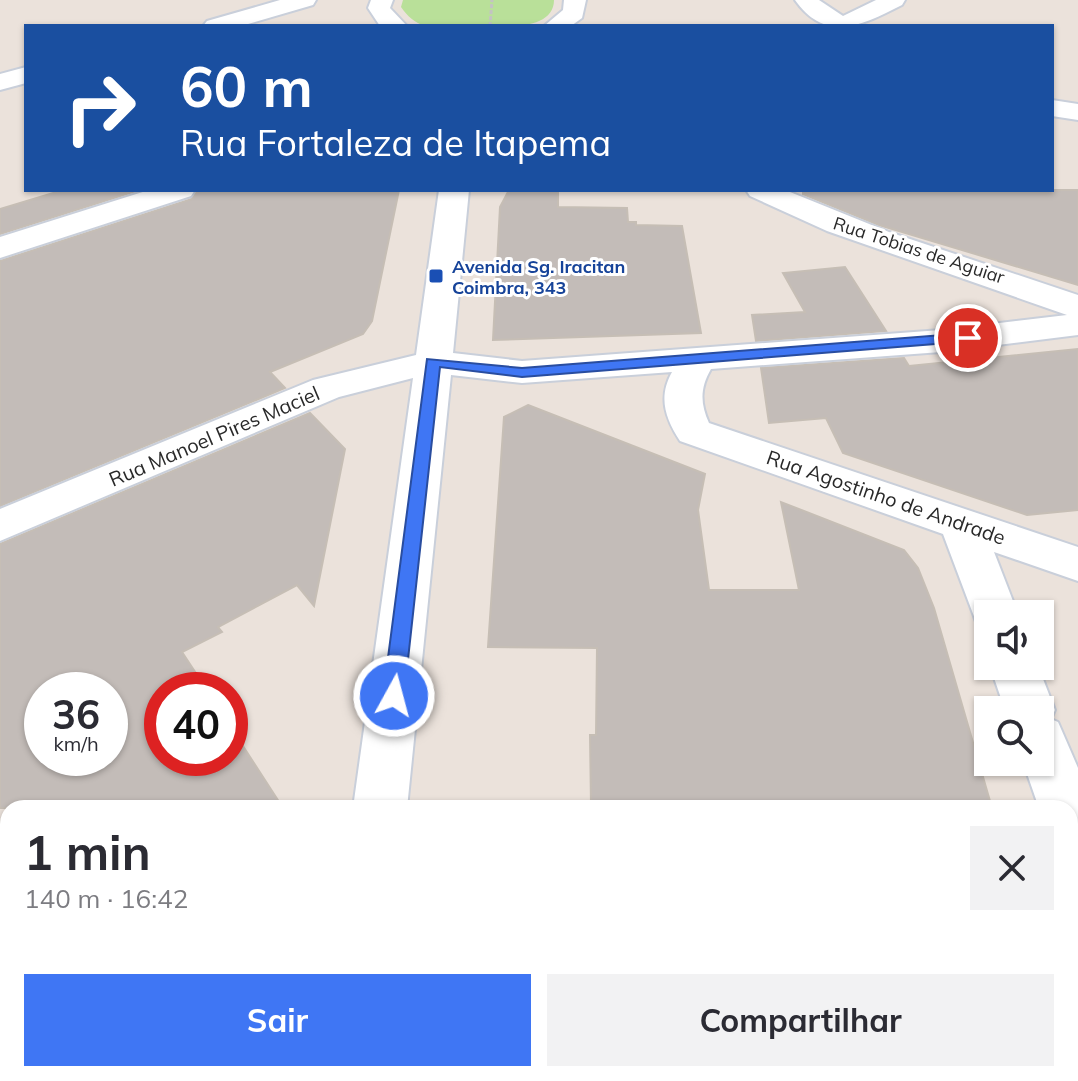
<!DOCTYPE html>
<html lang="pt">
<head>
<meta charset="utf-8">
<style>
	:root { --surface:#fff; --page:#f2f2f3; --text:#2b2b33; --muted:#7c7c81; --accent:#3f76f4 }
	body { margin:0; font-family:Mulish,sans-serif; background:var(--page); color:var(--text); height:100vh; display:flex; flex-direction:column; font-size:30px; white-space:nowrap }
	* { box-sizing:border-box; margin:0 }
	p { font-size:26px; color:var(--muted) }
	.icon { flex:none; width:44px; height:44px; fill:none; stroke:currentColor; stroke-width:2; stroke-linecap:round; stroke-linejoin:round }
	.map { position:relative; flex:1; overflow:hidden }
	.sheet { position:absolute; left:0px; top:800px; width:1078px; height:282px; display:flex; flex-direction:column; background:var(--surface); border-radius:24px 24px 0 0; box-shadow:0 2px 6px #0004 }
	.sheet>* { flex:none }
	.guide { position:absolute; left:24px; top:24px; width:1030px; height:168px; border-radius:0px; box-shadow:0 2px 6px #0004; background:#1a4fa0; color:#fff; overflow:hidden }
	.buttons { position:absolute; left:974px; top:600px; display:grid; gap:16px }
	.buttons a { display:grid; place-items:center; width:80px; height:80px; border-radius:0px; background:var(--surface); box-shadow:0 2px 6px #0004; font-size:40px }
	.speed { position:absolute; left:24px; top:672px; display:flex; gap:16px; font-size:40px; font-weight:700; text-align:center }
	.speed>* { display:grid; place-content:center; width:104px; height:104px; border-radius:50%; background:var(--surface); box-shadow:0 2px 6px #0004; line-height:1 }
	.speed small { font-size:20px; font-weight:400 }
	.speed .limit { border:12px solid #d22; background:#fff; color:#111 }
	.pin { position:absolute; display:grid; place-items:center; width:68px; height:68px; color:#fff; margin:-34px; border:4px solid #fff; border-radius:50%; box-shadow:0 2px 8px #0007 }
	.me { position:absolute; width:88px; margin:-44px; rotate:7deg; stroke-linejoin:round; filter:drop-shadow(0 0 6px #0008) }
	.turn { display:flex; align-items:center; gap:28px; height:168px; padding:0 24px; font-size:36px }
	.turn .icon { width:104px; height:104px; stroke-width:2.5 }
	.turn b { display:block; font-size:56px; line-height:68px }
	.round { display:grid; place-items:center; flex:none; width:84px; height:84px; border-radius:0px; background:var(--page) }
	.headline { display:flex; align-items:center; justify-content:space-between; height:136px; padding:0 24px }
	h1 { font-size:48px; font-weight:700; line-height:60px }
	.action { display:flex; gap:16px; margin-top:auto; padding:16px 24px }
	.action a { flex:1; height:92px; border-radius:0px; background:var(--accent); color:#fff; font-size:32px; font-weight:700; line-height:92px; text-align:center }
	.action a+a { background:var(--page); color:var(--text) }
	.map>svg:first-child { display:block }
</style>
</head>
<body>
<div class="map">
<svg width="1078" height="1081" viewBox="0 0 1078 1081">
	<rect width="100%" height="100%" fill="#ebe2db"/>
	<!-- green -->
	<path fill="#b9e099" d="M403 0H554C554 34 492 26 469 26 455 26 438 29 425 26 415 23 407 16 401 7Z"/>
	<!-- building -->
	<g fill="#c3bcb8" stroke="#c6beb5" stroke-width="2" fill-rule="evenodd">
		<polygon points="63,190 139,190 0,234 0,209"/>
		<polygon points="198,190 399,190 372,321 363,334 270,372 285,388 0,506 0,261 192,199"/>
		<polygon points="509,190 558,190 558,207 627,208 628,222 636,222 636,225 682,226 701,333 493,340 500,207"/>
		<polygon points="803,190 1078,190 1078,285 879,225 803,194"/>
		<polygon points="845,267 886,331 756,341 752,315 805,312 783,273"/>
		<polygon points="1078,349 1078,510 1027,515 843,453 826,418 769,423 761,368 904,358 909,366"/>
		<polygon points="528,405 705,474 698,510 709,590 799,590 781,502 904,550 918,568 934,608 992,808 639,808 639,804 591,804 590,735 596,735 597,648 488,647 504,417"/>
		<path d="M310 413 345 449 314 606 297 585 218 627 222 632 182 652 207 690H162V758H230V726L283 808H0V544ZM42 690H110V758H42Z"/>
	</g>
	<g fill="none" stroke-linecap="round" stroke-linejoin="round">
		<!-- minor casing -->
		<g stroke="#c9cfda" stroke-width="4">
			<g id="minor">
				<polygon points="280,0 316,0 313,5 241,26 203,26 207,21"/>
				<polygon points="371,0 393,0 390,8 407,26 380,26 368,8"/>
				<polygon points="564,0 586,0 582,18 571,26 544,26 563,10"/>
				<path d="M795 0H819L843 16 876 0H905L902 5C863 25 826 44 795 0Z"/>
				<polygon points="26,67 26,83 0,90 0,74"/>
				<polygon points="1052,100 1078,104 1078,120 1052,116"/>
				<polygon points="149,190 195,190 191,196 0,258 0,237"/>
				<path d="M439 190H469L453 353 522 361 941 330 1067 315 827 231 750 196 746 190H785L889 232 1078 295V335L941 352 711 369C700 388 700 403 709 423L1078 547V581L994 552 1018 614H988V630L978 627 943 534 680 441C665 418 658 397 672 372L522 383 451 375 407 808H353L413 378 339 397 0 541V509L313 380 416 355Z"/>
				<polygon points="990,666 1038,666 1055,710 1051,719 1058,722 1078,768 1078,828 1070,831 1070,808 1039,808 1023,762 1040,762 1040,710 1005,710"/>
				<polygon points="8,1052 8,1074 66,1074 63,1081 0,1081 0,1057"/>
				<polygon points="312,1074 378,1074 377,1081 311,1081"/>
			</g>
		</g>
		<!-- path -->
		<polyline stroke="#c3c3c3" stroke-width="3" stroke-dasharray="4 2" stroke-linecap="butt" points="490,26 492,0"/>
		<!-- minor -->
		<use href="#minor" fill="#fff" fill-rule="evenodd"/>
	</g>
	<!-- route -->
	<polygon fill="#3f76f4" stroke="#294d9f" stroke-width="2" points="968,333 976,338 973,341 522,377 440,367 404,696 401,702 394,705 386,702 383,696 427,359 522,368"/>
	<!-- markers -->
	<rect fill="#1a4fb4" stroke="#fff" stroke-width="3" x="428" y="268" width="16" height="16" rx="4"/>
	<g text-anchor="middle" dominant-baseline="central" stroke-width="6" stroke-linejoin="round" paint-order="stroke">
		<!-- far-street labels -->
		<g font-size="18" fill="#292929" stroke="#fff">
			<text transform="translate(919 250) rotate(18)">Rua Tobias de Aguiar</text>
		</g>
		<!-- far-transit labels -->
		<g font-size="18" font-weight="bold" fill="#164399" stroke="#fff" text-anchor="start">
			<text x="452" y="266">Avenida Sg. Iracitan<tspan x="452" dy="21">Coimbra, 343</tspan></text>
		</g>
		<!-- street labels -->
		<g font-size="20" fill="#292929" stroke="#fff">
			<text transform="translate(214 436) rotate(-23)">Rua Manoel Pires Maciel</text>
			<text transform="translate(886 497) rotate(19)">Rua Agostinho de Andrade</text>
		</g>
	</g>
</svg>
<div class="buttons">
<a><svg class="icon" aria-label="sound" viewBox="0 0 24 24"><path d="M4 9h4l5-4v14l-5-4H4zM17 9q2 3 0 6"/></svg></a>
<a><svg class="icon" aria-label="search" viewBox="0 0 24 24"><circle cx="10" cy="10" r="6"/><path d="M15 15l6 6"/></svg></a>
</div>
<div class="speed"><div>36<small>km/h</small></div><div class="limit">40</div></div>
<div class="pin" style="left:968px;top:338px;background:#d93025"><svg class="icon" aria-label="arrive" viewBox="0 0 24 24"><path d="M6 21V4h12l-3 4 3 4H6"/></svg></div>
<svg class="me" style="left:394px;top:696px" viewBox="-20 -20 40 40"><circle r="17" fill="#3f76f4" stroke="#fff" stroke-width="3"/><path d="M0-11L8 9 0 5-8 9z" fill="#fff"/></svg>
<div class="guide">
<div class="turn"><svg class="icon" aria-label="right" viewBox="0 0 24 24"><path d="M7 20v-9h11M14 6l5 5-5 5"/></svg><div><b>60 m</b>Rua Fortaleza de Itapema</div></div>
</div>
<section class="sheet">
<div class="headline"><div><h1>1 min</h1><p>140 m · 16:42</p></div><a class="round"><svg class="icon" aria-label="close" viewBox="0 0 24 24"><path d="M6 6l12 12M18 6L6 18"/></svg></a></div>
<div class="action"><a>Sair</a><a>Compartilhar</a></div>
</section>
</div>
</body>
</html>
